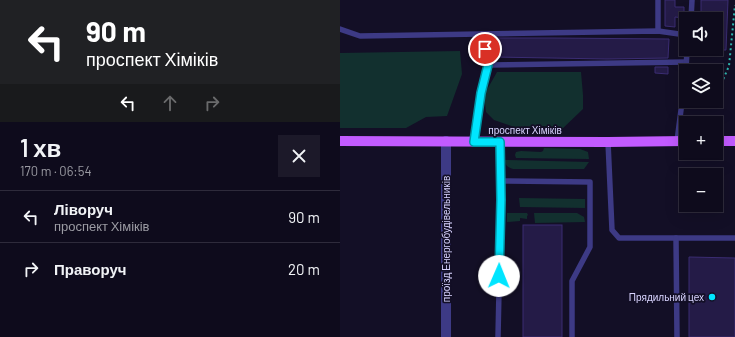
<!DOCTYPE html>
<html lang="uk">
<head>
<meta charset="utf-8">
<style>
	:root { --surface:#0e0b1c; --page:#1c1929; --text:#f1f3f6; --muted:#9b9ba3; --line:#2e2b3b }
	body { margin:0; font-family:Barlow,sans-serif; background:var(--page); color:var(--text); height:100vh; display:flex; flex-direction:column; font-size:15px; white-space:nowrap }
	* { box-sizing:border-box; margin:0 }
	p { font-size:13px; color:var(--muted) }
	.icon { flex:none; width:22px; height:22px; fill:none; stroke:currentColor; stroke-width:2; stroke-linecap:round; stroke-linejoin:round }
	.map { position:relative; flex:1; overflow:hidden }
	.panel { display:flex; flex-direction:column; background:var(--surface); width:340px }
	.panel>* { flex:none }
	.guide { background:#202124; color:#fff; overflow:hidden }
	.controls { position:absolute; left:339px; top:12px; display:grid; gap:8px }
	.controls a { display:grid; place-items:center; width:44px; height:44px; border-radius:0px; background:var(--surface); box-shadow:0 4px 16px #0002,0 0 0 1px var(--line); font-size:20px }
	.pin { position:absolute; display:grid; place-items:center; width:34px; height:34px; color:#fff; margin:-17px; border:2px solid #fff; border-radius:50%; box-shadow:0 1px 4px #0007 }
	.me { position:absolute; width:44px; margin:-22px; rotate:1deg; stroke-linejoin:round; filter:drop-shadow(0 0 3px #0008) }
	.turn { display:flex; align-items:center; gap:14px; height:84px; padding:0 20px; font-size:18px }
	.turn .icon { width:52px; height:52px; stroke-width:2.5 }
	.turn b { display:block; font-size:28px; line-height:34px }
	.lanes { display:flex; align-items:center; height:38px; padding:0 20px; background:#0003; justify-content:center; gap:20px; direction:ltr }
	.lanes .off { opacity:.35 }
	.round { display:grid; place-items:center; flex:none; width:42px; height:42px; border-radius:0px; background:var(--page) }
	.summary { display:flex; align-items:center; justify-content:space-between; height:68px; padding:0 20px }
	h1 { font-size:24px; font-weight:600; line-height:30px }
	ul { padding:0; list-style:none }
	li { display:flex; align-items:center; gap:12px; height:52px; padding:0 20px; border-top:1px solid var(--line) }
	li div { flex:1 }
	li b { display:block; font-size:15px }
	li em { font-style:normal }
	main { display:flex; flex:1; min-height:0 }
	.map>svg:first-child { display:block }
</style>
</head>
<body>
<main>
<section class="panel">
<div class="guide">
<div class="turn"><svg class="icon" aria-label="left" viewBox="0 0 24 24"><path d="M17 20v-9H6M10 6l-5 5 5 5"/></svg><div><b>90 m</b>проспект Хіміків</div></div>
<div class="lanes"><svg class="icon" aria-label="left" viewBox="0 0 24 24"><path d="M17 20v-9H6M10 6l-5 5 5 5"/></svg><svg class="icon off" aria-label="ahead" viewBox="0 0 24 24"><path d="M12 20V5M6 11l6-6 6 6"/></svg><svg class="icon off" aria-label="right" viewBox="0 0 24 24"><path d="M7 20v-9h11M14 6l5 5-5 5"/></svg></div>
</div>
<div class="summary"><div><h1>1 хв</h1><p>170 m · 06:54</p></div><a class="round"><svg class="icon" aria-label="close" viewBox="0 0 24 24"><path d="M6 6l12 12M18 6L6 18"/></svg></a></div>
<ul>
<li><svg class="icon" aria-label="left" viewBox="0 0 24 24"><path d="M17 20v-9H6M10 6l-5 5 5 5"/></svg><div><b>Ліворуч</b><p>проспект Хіміків</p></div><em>90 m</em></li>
<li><svg class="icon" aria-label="right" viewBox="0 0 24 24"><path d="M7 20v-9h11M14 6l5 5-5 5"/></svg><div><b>Праворуч</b></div><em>20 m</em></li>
</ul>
</section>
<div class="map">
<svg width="395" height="337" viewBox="0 0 395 337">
	<rect width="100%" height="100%" fill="#130f26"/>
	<!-- green -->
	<g fill="#12302f">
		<polygon points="120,51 122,74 107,116 86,117 66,128 0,128 0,53"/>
		<polygon points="157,72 241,72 243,95 243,109 220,131 204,126 177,128 154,120 146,112 144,95"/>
		<polygon points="204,148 240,149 248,152 249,159 176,158 175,155 176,152 181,151 201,152 203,151"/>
		<path d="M165 160 249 162 244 169H173C168 167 165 166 165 160Z"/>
		<polygon points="179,198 245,199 245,208 180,207"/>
		<polygon points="167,213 187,213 188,215 187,216 187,219 180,218 180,221 167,222"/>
		<polygon points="194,213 237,213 244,217 245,222 195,223"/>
	</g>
	<!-- building -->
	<g fill="#241b47" stroke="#3b2d73">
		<polygon points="325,0 335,0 335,7 344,7 344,18 335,17 335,27 325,26"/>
		<polygon points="361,0 388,0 386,50 376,50 376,19 361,19"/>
		<polygon points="154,38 212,38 329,39 328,58 267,59 153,57"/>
		<polygon points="315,67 328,67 328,74 315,73"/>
		<rect x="183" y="225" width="39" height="112"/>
		<polygon points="349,257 395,258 395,337 349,337"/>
	</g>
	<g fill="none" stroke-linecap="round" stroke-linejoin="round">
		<!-- path -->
		<polyline stroke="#2fb8b0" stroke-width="2" stroke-dasharray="2 3" stroke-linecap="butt" points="376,85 382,82 389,66 395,5"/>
		<!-- service -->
		<g stroke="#3d3a85" stroke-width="5.5">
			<polyline points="351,19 352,0"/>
			<polyline points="0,29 20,36 318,31 346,35"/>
			<polyline points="318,31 318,0"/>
			<polyline points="148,65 346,62"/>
			<polyline points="337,141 346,71 347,49"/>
			<polyline points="134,142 141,93 148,65 142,34"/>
			<polyline points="268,142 272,230 279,238 395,238"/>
			<polyline points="161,181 250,182 250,247 232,281 232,337"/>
			<polyline points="336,238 337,337"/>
			<polyline points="158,337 161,199 160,142"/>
		</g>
		<!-- minor -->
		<polyline stroke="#3d3a85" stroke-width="10" points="106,337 106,141"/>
		<!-- primary -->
		<g stroke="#c25bff" stroke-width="10">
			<polyline points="0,141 268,142 346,141"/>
			<polyline points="376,141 395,141"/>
		</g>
	</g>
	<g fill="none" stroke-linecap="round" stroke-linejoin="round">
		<!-- route casing -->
		<g stroke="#0095a6" stroke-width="10">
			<polyline id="route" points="145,49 148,65 141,93 134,142 160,142 161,200 159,276"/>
		</g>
		<!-- route -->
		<use href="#route" stroke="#00e5ff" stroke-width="7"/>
	</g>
	<!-- markers -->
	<circle fill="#00e5ff" stroke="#130f26" stroke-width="1.5" cx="372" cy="297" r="4"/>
	<g text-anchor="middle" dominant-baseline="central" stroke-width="3.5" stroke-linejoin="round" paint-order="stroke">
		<!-- street labels -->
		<g font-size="10" fill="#d9d4ff" stroke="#130f26">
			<text x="185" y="130">проспект Хіміків</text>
			<text transform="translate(106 239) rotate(-90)">проїзд Енергобудівельників</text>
		</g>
		<!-- poi labels -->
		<g font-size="10" fill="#d9d4ff" stroke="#130f26" text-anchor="end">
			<text x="364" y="297">Прядильний цех</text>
		</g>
	</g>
</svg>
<div class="controls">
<a><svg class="icon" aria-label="sound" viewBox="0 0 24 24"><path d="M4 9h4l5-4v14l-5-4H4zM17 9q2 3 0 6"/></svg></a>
<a><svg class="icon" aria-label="layers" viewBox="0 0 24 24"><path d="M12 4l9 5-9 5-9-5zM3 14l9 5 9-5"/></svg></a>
<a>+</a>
<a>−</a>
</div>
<div class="pin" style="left:145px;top:49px;background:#d93025"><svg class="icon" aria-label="arrive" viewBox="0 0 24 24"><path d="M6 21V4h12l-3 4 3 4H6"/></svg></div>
<svg class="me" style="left:159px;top:276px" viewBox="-20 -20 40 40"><circle r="19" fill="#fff"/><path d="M0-13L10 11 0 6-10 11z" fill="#00e5ff"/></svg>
</div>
</main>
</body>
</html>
